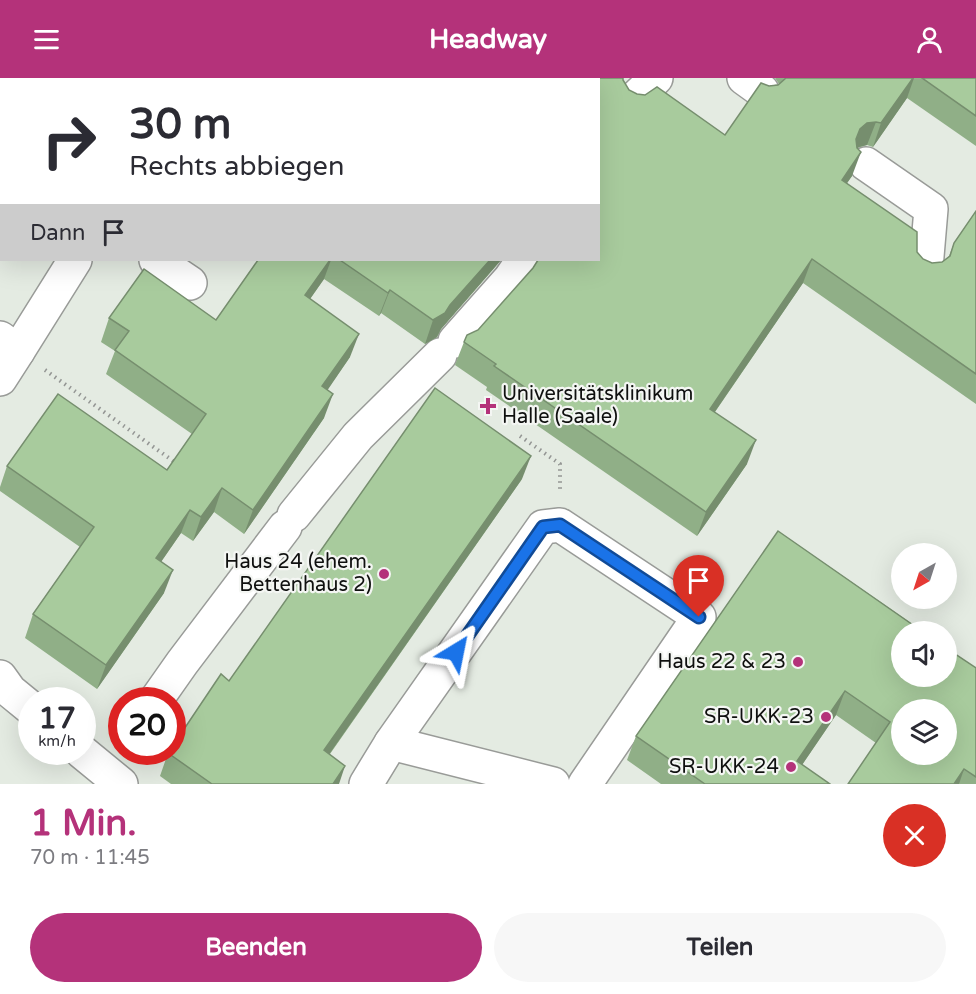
<!DOCTYPE html>
<html lang="de">
<head>
<meta charset="utf-8">
<style>
	:root { --surface:#fff; --page:#f7f7f7; --text:#2b2b33; --muted:#7c7c81; --accent:#b4327a }
	body { margin:0; font-family:"Varela Round",sans-serif; background:var(--page); color:var(--text); height:100vh; display:flex; flex-direction:column; font-size:22px; white-space:nowrap }
	* { box-sizing:border-box; margin:0 }
	p { font-size:20px; color:var(--muted) }
	.icon { flex:none; width:33px; height:33px; fill:none; stroke:currentColor; stroke-width:2; stroke-linecap:round; stroke-linejoin:round }
	.map { position:relative; height:706px; overflow:hidden }
	.sheet { display:flex; flex-direction:column; background:var(--surface); flex:1 }
	.sheet>* { flex:none }
	.banner { position:absolute; left:0px; top:0px; width:600px; height:183px; box-shadow:0 6px 24px #0002; background:#fff; color:var(--text); overflow:hidden }
	.needle { width:39px; rotate:219deg }
	.controls { position:absolute; left:891px; top:465px; display:grid; gap:12px }
	.controls a { display:grid; place-items:center; width:66px; height:66px; border-radius:50%; background:var(--surface); box-shadow:0 6px 24px #0002; font-size:30px }
	.speed { position:absolute; left:18px; top:609px; display:flex; gap:12px; font-size:30px; font-weight:700; text-align:center }
	.speed>* { display:grid; place-content:center; width:78px; height:78px; border-radius:50%; background:var(--surface); box-shadow:0 6px 24px #0002; line-height:1 }
	.speed small { font-size:15px; font-weight:400 }
	.speed .limit { border:9px solid #d22; background:#fff; color:#111 }
	.pin { position:absolute; display:grid; place-items:center; width:51px; height:51px; color:#fff; margin:-62px -26px; border-radius:50% 50% 50% 0; rotate:-45deg; box-shadow:0 0 6px #0007 }
	.pin .icon { rotate:45deg }
	.me { position:absolute; width:66px; margin:-33px; rotate:35deg; stroke-linejoin:round; filter:drop-shadow(0 0 4px #0008) }
	.turn { display:flex; align-items:center; gap:21px; height:126px; padding:0 30px; font-size:27px }
	.turn .icon { width:78px; height:78px; stroke-width:2.5 }
	.turn b { display:block; font-size:42px; line-height:51px }
	.then { display:flex; align-items:center; height:57px; padding:0 30px; background:#0003; gap:12px; font-size:22px }
	.round { display:grid; place-items:center; flex:none; width:63px; height:63px; border-radius:32px; background:var(--page) }
	.overview { display:flex; align-items:center; justify-content:space-between; height:102px; padding:0 30px }
	h1 { font-size:36px; font-weight:800; line-height:45px; color:var(--accent) }
	.button { display:flex; gap:12px; margin-top:auto; padding:12px 30px }
	.button a { flex:1; height:69px; border-radius:36px; background:var(--accent); color:#fff; font-size:24px; font-weight:800; line-height:69px; text-align:center }
	.button a+a { background:var(--page); color:var(--text) }
	header { display:flex; justify-content:space-between; align-items:center; height:78px; padding:0 30px; background:var(--accent); color:#fff; font-size:27px; font-weight:800 }
	.map>svg:first-child { display:block }
</style>
</head>
<body>
<header><svg class="icon" aria-label="menu" viewBox="0 0 24 24"><path d="M4 6h16M4 12h16M4 18h16"/></svg>Headway<svg class="icon" aria-label="person" viewBox="0 0 24 24"><circle cx="12" cy="8" r="4"/><path d="M4 21q1-7 8-7t8 7"/></svg></header>
<div class="map">
<svg width="976" height="706" viewBox="0 0 976 706">
	<rect width="100%" height="100%" fill="#f4f6f3"/>
	<!-- built -->
	<path fill="#e4ebe2" fill-rule="evenodd" d="M0 0H976V706H0ZM2 2H598V182H2ZM902 476H946V520H902ZM902 554H946V598H902ZM32 622H82V674H32ZM122 622H172V674H122ZM902 632H946V676H902Z"/>
	<g fill="none" stroke-linecap="round" stroke-linejoin="round">
		<!-- minor casing -->
		<g stroke="#999b98" stroke-width="36">
			<g id="minor">
				<polyline points="744,0 762,13"/>
				<polyline points="633,22 656,0"/>
				<polyline points="0,73 2,74"/>
				<polyline points="866,86 931,131 926,190"/>
				<polyline points="156,182 190,205"/>
				<polyline points="0,260 18,273 0,301"/>
				<polyline points="455,263 510,201 523,182"/>
				<polyline points="18,273 75,182"/>
				<polyline points="294,437 358,358 440,277"/>
				<polyline points="0,599 10,613 32,631"/>
				<polyline points="156,622 182,585 285,449"/>
				<polyline points="391,665 543,449 560,447 699,539 585,706"/>
				<polyline points="82,674 121,706"/>
				<polyline points="366,706 391,665 553,706"/>
			</g>
		</g>
		<!-- path -->
		<g stroke="#949694" stroke-width="4" stroke-dasharray="1.5 4.5" stroke-linecap="butt">
			<polyline points="45,292 176,385"/>
			<polyline points="520,358 560,386 560,413"/>
		</g>
		<!-- minor -->
		<use href="#minor" stroke="#fff" stroke-width="33"/>
	</g>
	<!-- wall -->
	<g fill="#90af87">
		<polygon points="0,0 127,0 129,2 2,2 2,4 0,3"/>
		<polygon points="775,0 976,0 976,68 907,20 873,69 867,67 857,70 852,98 847,105 917,174 923,181 932,185 942,184 949,178 954,165 976,133 976,326 803,205 715,334 747,386 697,458 486,312 487,309 455,287 464,264 478,252 598,182 623,2 629,12 637,16 725,57 769,8 779,6"/>
		<polygon points="258,182 501,182 495,189 441,251 437,259 425,266 381,235 379,238 324,201 310,221 350,279 327,312 324,340 244,456 214,434 193,463 181,455 161,484 164,515 97,611 25,560 33,536 80,469 0,413 0,409 7,388 167,392 192,356 106,296 115,273 101,264 109,240 216,242"/>
		<polygon points="522,401 330,676 339,706 171,706 160,698 168,675 229,603"/>
		<polygon points="778,453 976,590 976,706 848,706 876,665 836,637 802,687 830,706 661,706 627,682 636,658"/>
	</g>
	<!-- shaded-wall -->
	<g fill="#768e6e">
		<polygon points="913,0 914,0 907,20 873,69 881,45"/>
		<polygon points="876,44 867,67 859,69 851,75 860,51 867,45"/>
		<polygon points="861,74 852,98 833,125 842,102"/>
		<polygon points="812,181 803,205 701,354 710,331"/>
		<polygon points="330,182 331,182 324,201 296,241 305,217"/>
		<polygon points="490,182 501,182 495,189 441,251 437,259 425,266 433,242 450,227"/>
		<polygon points="390,212 381,235 379,238 388,215"/>
		<polygon points="359,256 350,279 314,332 322,308"/>
		<polygon points="333,316 324,340 244,456 253,432"/>
		<polygon points="756,362 747,386 697,458 706,434"/>
		<polygon points="531,378 522,401 316,695 324,672"/>
		<polygon points="222,410 214,434 193,463 201,439"/>
		<polygon points="190,432 181,455 147,504 156,480"/>
		<polygon points="173,492 164,515 97,611 106,587"/>
		<polygon points="845,613 836,637 789,706 797,683"/>
		<polygon points="345,688 339,706 333,706"/>
		<polygon points="964,691 959,706 954,706"/>
	</g>
	<!-- building -->
	<g fill="#a8cb9d" stroke="#768e6e" stroke-width="1.5" fill-rule="evenodd">
		<polygon points="39,0 127,0 129,2 41,2"/>
		<polygon points="196,0 356,0 355,2 195,2"/>
		<polygon points="450,0 623,0 623,2 629,12 637,16 645,17 657,9 725,57 761,5 769,8 778,7 786,0 913,0 881,45 876,44 867,45 860,51 856,61 857,70 861,74 842,102 917,154 917,174 923,181 932,185 942,184 950,178 954,165 976,133 976,296 812,181 710,331 756,362 706,434 494,288 496,286 464,264 467,257 478,252 533,190 538,182 598,182 598,2 449,2"/>
		<polygon points="922,0 976,0 976,38"/>
		<polygon points="258,182 330,182 305,217 359,256 322,308 333,316 253,432 222,410 201,439 190,432 156,480 173,492 106,587 33,536 94,449 7,388 58,316 167,392 206,336 115,272 129,253 109,240 144,191 216,242"/>
		<polygon points="340,182 490,182 450,227 445,235 433,242 390,212 388,215"/>
		<polygon points="435,310 531,378 324,672 345,688 333,706 212,706 168,675 169,674 172,674 172,669 221,596 229,603"/>
		<path d="M778 453 923 554H902V598H946V570L976 590V699L964 691 954 706H848L890 644 845 613 797 683 830 706H705L636 658ZM902 632H946V676H902Z"/>
	</g>
	<g fill="none" stroke-linecap="round" stroke-linejoin="round">
		<!-- route casing -->
		<g stroke="#114b97" stroke-width="15">
			<polyline id="route" points="456,574 543,449 560,447 699,539"/>
		</g>
		<!-- route -->
		<use href="#route" stroke="#1a73e8" stroke-width="10"/>
	</g>
	<!-- markers -->
	<g fill="#b4327a" stroke="#f4f6f3" stroke-width="2">
		<path d="M485 319h6v6h6v6h-6v6h-6v-6h-6v-6h6z"/>
		<circle cx="384" cy="496" r="6"/>
		<circle cx="798" cy="584" r="6"/>
		<circle cx="826" cy="639" r="6"/>
		<circle cx="791" cy="689" r="6"/>
	</g>
	<g text-anchor="middle" dominant-baseline="central" stroke-width="4.5" stroke-linejoin="round" paint-order="stroke">
		<!-- poi labels -->
		<g font-size="20" fill="#0f100f" stroke="#f4f6f3" text-anchor="end">
			<text x="502" y="316" text-anchor="start">Universitätsklinikum<tspan x="502" dy="23">Halle (Saale)</tspan></text>
			<text x="372" y="484">Haus 24 (ehem.<tspan x="372" dy="23">Bettenhaus 2)</tspan></text>
			<text x="786" y="584">Haus 22 &amp; 23</text>
			<text x="814" y="639">SR-UKK-23</text>
			<text x="779" y="689">SR-UKK-24</text>
		</g>
	</g>
</svg>
<div class="controls">
<a><svg class="needle" viewBox="-14 -14 28 28"><path d="M0-13l5 13h-10z" fill="#e53935"/><path d="M0 13l5-13h-10z" fill="#7c7c81"/></svg></a>
<a><svg class="icon" aria-label="sound" viewBox="0 0 24 24"><path d="M4 9h4l5-4v14l-5-4H4zM17 9q2 3 0 6"/></svg></a>
<a><svg class="icon" aria-label="layers" viewBox="0 0 24 24"><path d="M12 4l9 5-9 5-9-5zM3 14l9 5 9-5"/></svg></a>
</div>
<div class="speed"><div>17<small>km/h</small></div><div class="limit">20</div></div>
<div class="pin" style="left:699px;top:539px;background:#d93025"><svg class="icon" aria-label="arrive" viewBox="0 0 24 24"><path d="M6 21V4h12l-3 4 3 4H6"/></svg></div>
<svg class="me" style="left:456px;top:574px" viewBox="-20 -20 40 40"><path d="M0-17L14 15 0 8-14 15z" fill="#1a73e8" stroke="#fff" stroke-width="4"/></svg>
<div class="banner">
<div class="turn"><svg class="icon" aria-label="right" viewBox="0 0 24 24"><path d="M7 20v-9h11M14 6l5 5-5 5"/></svg><div><b>30 m</b>Rechts abbiegen</div></div>
<div class="then">Dann<svg class="icon" aria-label="arrive" viewBox="0 0 24 24"><path d="M6 21V4h12l-3 4 3 4H6"/></svg></div>
</div>
</div>
<section class="sheet">
<div class="overview"><div><h1>1 Min.</h1><p>70 m · 11:45</p></div><a class="round" style="background:#d93025;color:#fff"><svg class="icon" aria-label="close" viewBox="0 0 24 24"><path d="M6 6l12 12M18 6L6 18"/></svg></a></div>
<div class="button"><a>Beenden</a><a>Teilen</a></div>
</section>
</body>
</html>
